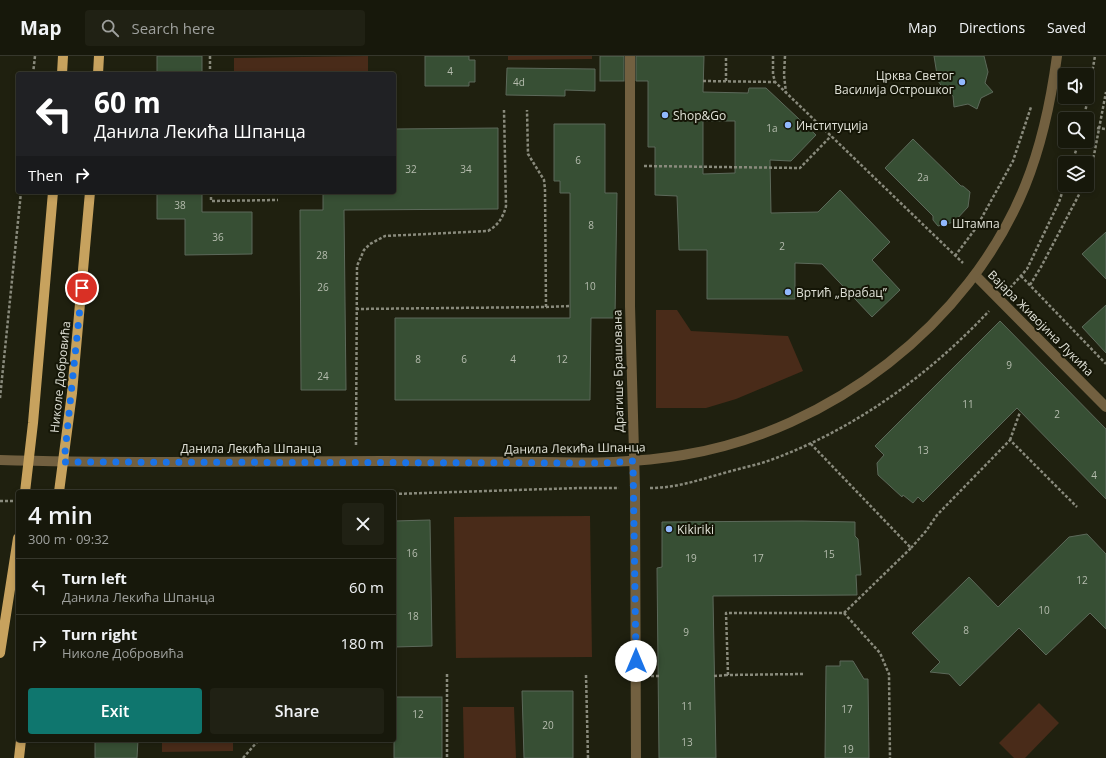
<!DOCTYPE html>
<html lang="en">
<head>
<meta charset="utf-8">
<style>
	:root { --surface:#17180b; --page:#202114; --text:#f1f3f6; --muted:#9ea09d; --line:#36372c; --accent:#0f766e }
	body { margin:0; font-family:"Open Sans",sans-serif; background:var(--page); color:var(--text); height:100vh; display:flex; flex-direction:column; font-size:15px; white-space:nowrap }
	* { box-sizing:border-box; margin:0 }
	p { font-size:13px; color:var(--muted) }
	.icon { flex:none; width:22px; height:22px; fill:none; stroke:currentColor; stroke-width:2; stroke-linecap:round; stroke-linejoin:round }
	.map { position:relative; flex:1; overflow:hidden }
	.side { position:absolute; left:16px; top:434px; width:380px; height:252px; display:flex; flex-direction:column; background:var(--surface); border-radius:4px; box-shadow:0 2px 6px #0003,0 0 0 1px var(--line) }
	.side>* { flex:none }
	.banner { position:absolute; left:16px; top:16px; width:380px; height:122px; border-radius:4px; box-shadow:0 2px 6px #0003,0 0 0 1px var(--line); background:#202124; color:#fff; overflow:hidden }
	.buttons { position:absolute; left:1058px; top:12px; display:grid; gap:8px }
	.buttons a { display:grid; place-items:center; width:36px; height:36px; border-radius:4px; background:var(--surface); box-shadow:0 2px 6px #0003,0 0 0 1px var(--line); font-size:20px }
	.pin { position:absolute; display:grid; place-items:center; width:34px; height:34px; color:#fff; margin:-17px; border:2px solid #fff; border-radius:50%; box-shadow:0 1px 4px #0007 }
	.me { position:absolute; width:44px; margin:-22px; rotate:0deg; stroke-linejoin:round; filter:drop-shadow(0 0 3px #0008) }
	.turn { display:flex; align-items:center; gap:14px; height:84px; padding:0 12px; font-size:18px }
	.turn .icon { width:52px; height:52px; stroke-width:2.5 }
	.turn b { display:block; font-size:28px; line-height:34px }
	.then { display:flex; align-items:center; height:38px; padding:0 12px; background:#0003; gap:8px; font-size:15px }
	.round { display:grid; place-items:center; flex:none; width:42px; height:42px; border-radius:4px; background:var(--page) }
	.summary { display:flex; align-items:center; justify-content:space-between; height:68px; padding:0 12px }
	h1 { font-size:24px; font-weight:600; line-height:30px }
	.action { display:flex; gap:8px; margin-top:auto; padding:8px 12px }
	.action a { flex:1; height:46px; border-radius:4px; background:var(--accent); color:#fff; font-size:16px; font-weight:600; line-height:46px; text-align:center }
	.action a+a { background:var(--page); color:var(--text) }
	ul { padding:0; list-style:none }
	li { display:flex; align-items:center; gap:12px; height:56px; padding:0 12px; border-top:1px solid var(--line) }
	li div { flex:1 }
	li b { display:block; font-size:15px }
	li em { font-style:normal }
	header { display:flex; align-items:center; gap:24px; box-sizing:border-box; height:56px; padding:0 20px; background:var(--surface); border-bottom:1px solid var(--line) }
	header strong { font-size:19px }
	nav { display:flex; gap:22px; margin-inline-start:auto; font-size:14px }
	.search { width:280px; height:36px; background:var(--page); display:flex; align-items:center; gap:10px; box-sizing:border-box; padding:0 14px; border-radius:4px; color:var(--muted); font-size:15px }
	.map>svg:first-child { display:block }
</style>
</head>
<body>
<header>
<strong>Map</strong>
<div class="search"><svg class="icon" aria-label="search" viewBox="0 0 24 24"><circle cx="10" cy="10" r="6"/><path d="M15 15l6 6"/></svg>Search here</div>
<nav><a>Map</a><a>Directions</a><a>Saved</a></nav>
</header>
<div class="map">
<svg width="1106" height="702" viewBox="0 0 1106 702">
	<rect width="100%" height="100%" fill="#1f200f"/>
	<!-- green -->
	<g fill="#492b19">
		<polygon points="368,0 368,18 234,18 234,2"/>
		<polygon points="508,0 592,0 592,3 508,4"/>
		<polygon points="656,254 677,254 691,275 788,280 803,315 736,343 706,352 656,352"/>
		<polygon points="590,460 592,601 456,602 454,461"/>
		<polygon points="1039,647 1059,667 1025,702 1014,702 999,687"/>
		<polygon points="463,651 514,651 516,702 464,702"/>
		<polygon points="162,684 233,684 233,695 162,696"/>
	</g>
	<!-- building -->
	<g fill="#374f34" stroke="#5c695a" fill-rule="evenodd">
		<rect x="157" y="0" width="45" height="18"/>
		<polygon points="425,0 469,0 469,4 475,4 475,26 469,26 469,30 425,30"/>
		<rect x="600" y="0" width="24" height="25"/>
		<path d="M636 0H704L703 36 748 37 749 32H766L816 79 791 105 770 104 771 157 818 156 840 134 890 186 872 204 900 234 872 261 822 208 795 207V243H707V194H679L677 140 655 139V91H648V25H636ZM703 65H735V117L703 118Z"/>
		<polygon points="934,0 984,0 988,16 985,27 993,36 981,42 977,53 968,48 954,51 953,40 943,32 938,25"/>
		<polygon points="507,12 595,13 595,35 565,34 565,40 506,39"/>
		<polygon points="554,68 605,68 605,137 617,137 615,262 591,262 590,344 395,344 395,262 570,262 570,137 560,137 560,125 554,125"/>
		<polygon points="498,72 498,153 344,154 346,334 301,334 300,154 323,154 323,136 394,136 394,73"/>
		<polygon points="913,83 961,130 963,130 970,136 968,151 954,166 938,170 933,164 933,160 885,112"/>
		<polygon points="157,136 202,136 202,156 252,156 252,198 185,199 185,163 157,163"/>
		<polygon points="1106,176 1106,223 1082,198"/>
		<polygon points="1106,249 1106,297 1082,271"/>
		<polygon points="1000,265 1106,373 1106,443 1017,352 923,446 918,441 913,447 903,439 902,441 878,419 877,407 884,399 875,390"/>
		<polygon points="430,464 432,590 394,591 394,465"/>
		<polygon points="802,465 855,466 855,480 858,483 861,519 856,519 857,539 713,540 716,702 659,702 657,512 662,511 662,466"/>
		<polygon points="1087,478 1106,498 1106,573 1090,557 1046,599 1019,572 960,630 949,618 930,616 940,606 912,577 969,521 998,551 1069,481"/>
		<polygon points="840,605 853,605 864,623 868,623 869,702 825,702 826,610 840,610"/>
		<polygon points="522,635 573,635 573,702 524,702"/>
		<rect x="394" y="641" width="48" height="61"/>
		<polygon points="95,684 138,684 137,702 95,702"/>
	</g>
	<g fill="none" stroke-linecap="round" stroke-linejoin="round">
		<!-- path -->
		<g stroke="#898a7c" stroke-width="2.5" stroke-dasharray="3 2" stroke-linecap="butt">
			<polyline points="210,0 210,18"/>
			<polyline points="773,0 773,18 775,26 963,207"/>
			<polyline points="785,0 784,19 786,37"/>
			<polyline points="33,18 35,0"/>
			<polyline points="703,25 775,26"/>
			<polyline points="726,25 726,0"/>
			<polyline points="1084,63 1095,0"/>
			<polyline points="1087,71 1106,73"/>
			<polyline points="1072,107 1079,85"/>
			<polyline points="644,110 800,112 831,80"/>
			<polyline points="1087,121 1094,99 1106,36"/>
			<polyline points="211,136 211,145 278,144"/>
			<polyline points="955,200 976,172 1013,105 1031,51"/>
			<polyline points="1021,220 1106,308"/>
			<polyline points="1030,229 1041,211 1084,129"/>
			<polyline points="1010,232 1027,213 1059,146 1065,128"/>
			<polyline points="546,251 570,250"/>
			<polyline points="356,253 546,251 545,133 544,124 528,98 527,54"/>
			<polyline points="0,342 21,136"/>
			<polyline points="1010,384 1020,356"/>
			<path d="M356 389 357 210 364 194 370 188 385 180 488 175C498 169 503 162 506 150L504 54"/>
			<path d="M650 432C676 432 699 424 724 417 738 413 752 410 765 406 851 376 927 321 989 255"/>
			<polyline points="394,438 579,432 619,432"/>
			<polyline points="0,445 13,445"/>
			<polyline points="911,492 926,475 937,459 1010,384 1077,451"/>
			<polyline points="844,557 880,597 889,618 890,702"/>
			<polyline points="447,618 447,702"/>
			<polyline points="803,618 728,619 726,557 844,557 911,492 810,387"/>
			<polyline points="586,619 588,702"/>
			<polyline points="651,620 659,620"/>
			<polyline points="714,620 728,619"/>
			<polyline points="243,702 257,686"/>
		</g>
		<!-- minor -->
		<g stroke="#726040" stroke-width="10">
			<polyline points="630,0 630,250 635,433 636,702"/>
			<polyline points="975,219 1106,351"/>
			<path d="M0 404C128 408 255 405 383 405 436 405 490 406 543 406 590 407 637 407 683 399 830 375 969 268 1025 130 1042 88 1051 45 1057 0"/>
		</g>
		<!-- primary -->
		<g stroke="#c7a25e" stroke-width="10">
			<polyline points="62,18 63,0"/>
			<polyline points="98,18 99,0"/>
			<polyline points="25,436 33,367 53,136"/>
			<polyline points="59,436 72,337 90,136"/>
			<polyline points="0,597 18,482"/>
			<polyline points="19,702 21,684"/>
		</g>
	</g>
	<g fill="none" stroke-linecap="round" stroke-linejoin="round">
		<!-- route -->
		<polyline stroke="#1a73e8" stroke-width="7" stroke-dasharray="0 12.6" points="82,232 64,406 604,407 633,405 636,605"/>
	</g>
	<!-- markers -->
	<g fill="#91b8fd" stroke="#151607" stroke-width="1.5">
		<circle cx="962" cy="26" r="4"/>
		<circle cx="665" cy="59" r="4"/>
		<circle cx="788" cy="69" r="4"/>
		<circle cx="944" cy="167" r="4"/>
		<circle cx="788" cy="236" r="4"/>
		<circle cx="669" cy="473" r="4"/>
	</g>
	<g text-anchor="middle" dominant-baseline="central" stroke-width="4" stroke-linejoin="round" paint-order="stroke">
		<!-- number labels -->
		<g font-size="10" fill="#b6bdaf">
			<text x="450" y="15">4</text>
			<text x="519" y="26">4d</text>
			<text x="772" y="72">1a</text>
			<text x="578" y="104">6</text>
			<text x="411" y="113">32</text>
			<text x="466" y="113">34</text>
			<text x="923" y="121">2a</text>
			<text x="180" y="149">38</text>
			<text x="591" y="169">8</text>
			<text x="218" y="181">36</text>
			<text x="782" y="190">2</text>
			<text x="322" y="199">28</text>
			<text x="590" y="230">10</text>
			<text x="323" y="231">26</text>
			<text x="418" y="303">8</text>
			<text x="464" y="303">6</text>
			<text x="513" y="303">4</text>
			<text x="562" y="303">12</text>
			<text x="1009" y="309">9</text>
			<text x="323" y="320">24</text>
			<text x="968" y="348">11</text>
			<text x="1057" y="358">2</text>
			<text x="923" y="394">13</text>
			<text x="1094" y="419">4</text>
			<text x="412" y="497">16</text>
			<text x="829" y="498">15</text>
			<text x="691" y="502">19</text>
			<text x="758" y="502">17</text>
			<text x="1082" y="524">12</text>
			<text x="1044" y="554">10</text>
			<text x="413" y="560">18</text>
			<text x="966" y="574">8</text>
			<text x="686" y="576">9</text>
			<text x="687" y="650">11</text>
			<text x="847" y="653">17</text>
			<text x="418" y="658">12</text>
			<text x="548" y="669">20</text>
			<text x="687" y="686">13</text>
			<text x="848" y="693">19</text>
		</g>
		<!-- poi labels -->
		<g font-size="12" fill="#e1e2d8" stroke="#151607" text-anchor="start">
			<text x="954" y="19" text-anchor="end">Црква Светог<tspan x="954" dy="14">Василија Острошког</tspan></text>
			<text x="673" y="59">Shop&amp;Go</text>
			<text x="796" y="69">Институција</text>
			<text x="952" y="167">Штампа</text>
			<text x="796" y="236">Вртић „Врабац”</text>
			<text x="677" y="473">Kikiriki</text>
		</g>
		<!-- street labels -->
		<g font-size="12" fill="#e1e2d8" stroke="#151607">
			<text transform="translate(1041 267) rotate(45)">Вајара Живојина Лукића</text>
			<text transform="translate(618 315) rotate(-91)">Драгише Брашована</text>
			<text transform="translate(60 321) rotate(-84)">Николе Добровића</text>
			<text x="251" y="392">Данила Лекића Шпанца</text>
			<text transform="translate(575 392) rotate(-1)">Данила Лекића Шпанца</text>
		</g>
	</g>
</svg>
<div class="buttons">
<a><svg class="icon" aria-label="sound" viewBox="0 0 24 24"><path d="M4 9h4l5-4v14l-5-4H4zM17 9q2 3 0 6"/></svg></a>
<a><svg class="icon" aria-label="search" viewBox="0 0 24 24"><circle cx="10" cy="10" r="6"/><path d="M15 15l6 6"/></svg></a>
<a><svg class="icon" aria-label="layers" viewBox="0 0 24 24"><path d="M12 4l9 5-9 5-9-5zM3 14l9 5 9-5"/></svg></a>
</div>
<div class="pin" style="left:82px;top:232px;background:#d93025"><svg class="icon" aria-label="arrive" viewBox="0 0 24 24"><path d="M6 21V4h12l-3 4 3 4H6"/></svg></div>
<svg class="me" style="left:636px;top:605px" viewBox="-20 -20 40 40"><circle r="19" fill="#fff"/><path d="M0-13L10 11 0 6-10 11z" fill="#1a73e8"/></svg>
<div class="banner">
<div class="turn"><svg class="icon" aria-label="left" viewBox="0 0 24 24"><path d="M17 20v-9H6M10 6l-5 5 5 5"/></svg><div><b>60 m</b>Данила Лекића Шпанца</div></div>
<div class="then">Then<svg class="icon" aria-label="right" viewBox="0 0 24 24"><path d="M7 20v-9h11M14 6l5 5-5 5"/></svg></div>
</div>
<section class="side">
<div class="summary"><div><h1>4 min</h1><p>300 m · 09:32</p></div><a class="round"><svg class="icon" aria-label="close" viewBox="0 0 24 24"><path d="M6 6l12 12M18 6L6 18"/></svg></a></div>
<ul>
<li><svg class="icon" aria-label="left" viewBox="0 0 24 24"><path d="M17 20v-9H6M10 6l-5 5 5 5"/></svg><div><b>Turn left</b><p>Данила Лекића Шпанца</p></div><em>60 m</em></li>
<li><svg class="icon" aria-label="right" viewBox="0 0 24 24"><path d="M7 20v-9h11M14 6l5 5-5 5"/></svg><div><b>Turn right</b><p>Николе Добровића</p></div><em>180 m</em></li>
</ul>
<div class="action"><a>Exit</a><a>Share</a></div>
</section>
</div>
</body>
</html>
